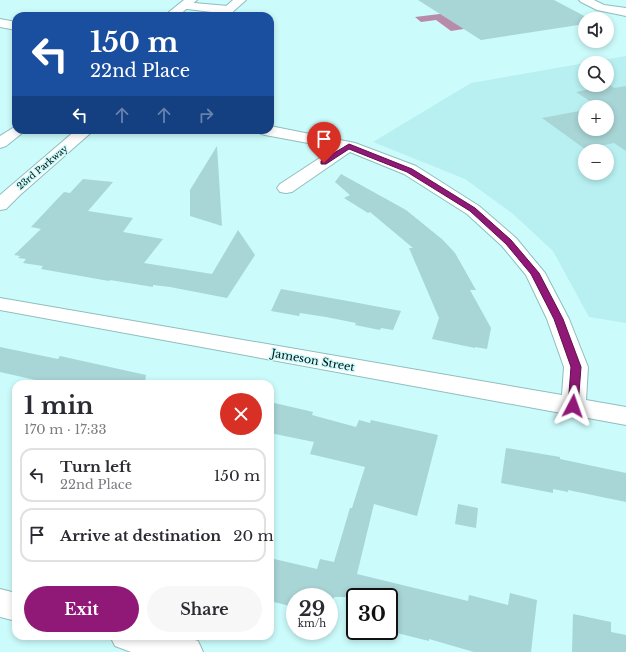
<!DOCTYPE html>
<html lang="en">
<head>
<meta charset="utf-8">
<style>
	:root { --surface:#fff; --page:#f7f7f7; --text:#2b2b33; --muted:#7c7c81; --line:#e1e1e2; --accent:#901977 }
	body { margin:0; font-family:"Libre Baskerville",serif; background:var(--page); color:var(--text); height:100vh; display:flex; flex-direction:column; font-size:15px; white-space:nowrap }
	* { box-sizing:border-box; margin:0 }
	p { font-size:13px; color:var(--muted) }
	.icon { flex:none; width:22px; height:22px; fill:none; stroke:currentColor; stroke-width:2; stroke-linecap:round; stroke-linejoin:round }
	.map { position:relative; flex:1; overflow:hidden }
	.details { position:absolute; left:12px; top:380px; width:262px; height:260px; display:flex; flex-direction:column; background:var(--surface); border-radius:12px; box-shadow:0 2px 6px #0003 }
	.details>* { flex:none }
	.banner { position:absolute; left:12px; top:12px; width:262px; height:122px; border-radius:12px; box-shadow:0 2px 6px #0003; background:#1a4fa0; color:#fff; overflow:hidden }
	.buttons { position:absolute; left:578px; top:12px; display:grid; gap:8px }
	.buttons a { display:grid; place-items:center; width:36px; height:36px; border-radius:50%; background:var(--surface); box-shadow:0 2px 6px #0003; font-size:20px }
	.speed { position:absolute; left:286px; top:588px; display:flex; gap:8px; font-size:20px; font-weight:700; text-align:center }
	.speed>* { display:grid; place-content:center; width:52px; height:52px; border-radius:50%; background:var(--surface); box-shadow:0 2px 6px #0003; line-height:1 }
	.speed small { font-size:10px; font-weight:400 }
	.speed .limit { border:2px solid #111; border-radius:6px; background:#fff; color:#111 }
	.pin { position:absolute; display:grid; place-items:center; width:34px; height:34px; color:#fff; margin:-41px -17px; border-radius:50% 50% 50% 0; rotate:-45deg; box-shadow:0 0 4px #0007 }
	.pin .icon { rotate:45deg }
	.me { position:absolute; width:44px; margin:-22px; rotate:4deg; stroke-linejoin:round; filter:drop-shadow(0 0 3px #0008) }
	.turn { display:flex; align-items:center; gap:14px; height:84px; padding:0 12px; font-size:18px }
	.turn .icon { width:52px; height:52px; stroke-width:2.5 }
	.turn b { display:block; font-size:28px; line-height:34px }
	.lanes { display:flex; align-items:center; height:38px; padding:0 12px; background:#0003; justify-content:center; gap:20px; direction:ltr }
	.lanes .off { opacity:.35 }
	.round { display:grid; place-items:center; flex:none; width:42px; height:42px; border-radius:21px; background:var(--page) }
	.headline { display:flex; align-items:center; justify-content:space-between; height:68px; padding:0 12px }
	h1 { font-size:24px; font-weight:700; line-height:30px }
	.button { display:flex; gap:8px; margin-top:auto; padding:8px 12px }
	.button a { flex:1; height:46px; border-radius:24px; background:var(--accent); color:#fff; font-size:16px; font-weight:700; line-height:46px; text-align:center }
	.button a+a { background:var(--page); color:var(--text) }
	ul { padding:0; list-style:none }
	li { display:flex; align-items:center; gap:12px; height:54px; margin:0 8px 6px; padding:0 4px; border:2px solid var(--line); border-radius:12px }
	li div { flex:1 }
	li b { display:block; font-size:15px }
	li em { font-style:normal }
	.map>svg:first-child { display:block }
</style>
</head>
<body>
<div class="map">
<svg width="626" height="652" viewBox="0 0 626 652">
	<rect width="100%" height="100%" fill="#ccfbfb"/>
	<!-- built -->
	<path fill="#b8f0f1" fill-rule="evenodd" d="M626 56V323L589 317 553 251 513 214 465 179 373 142 471 83 585 63V85H607V63H587ZM585 107H607V129H585ZM585 151H607V173H585Z"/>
	<!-- water -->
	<polygon fill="#b98baa" points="448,13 470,28 451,31 436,20 421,22 415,17"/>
	<!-- building -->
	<g fill="#a8d5d6">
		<polygon points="418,0 554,0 590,19 585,19 585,24 481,40"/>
		<polygon points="610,85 614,88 626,86 626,151 614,143 585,149 542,118 585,110 585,129 607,129 607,107 599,107 576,92"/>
		<polygon points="217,146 222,226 190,216 190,190"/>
		<polygon points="341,174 406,210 443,240 455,253 476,290 470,290 491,328 487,349 475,347 475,348 432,339 439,318 409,248 413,248 370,212 368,213 344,198 350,195 335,182"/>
		<polygon points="83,179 113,182 88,211 133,218 123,232 163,239 144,263 212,274 238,230 255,255 227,298 170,287 153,285 153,287 110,280 109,281 41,269 43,266 23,263 26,259 18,258 20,256 14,255 41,229 31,227 64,192 70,193"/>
		<polygon points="281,289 353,302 401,311 393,330 381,328 380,330 355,325 356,323 326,317 300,313 299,316 271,311"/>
		<polygon points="0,347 58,359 60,356 146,375 145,384 53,384 0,372"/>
		<polygon points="270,402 313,412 312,415 356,427 359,420 370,423 371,420 438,435 417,516 374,504 357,574 468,601 469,595 508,605 510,593 537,600 531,652 474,652 429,639 429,641 389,631 389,597 334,597 329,614 329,597 295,597 295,611 293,610 294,607 270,601 270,558 317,569 320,559 334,562 350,508 352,508 365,467 310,454 314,442 270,433"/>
		<polygon points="506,448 560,457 560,459 626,473 626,502 568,490 568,492 553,489 553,493 501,483"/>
		<polygon points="458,504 478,508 476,528 455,524"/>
		<polygon points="573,614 611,622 611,632 626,635 626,652 572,652"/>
	</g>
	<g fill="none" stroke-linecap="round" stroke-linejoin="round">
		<!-- street casing -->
		<g stroke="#90bdbd" stroke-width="2">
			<g id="street">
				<polygon points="579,0 594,0 604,5 626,8 626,16 597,10 581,2"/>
				<polygon points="183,2 228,6 232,7 234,10 232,13 228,14 179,8 177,6 179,4"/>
				<polygon points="0,19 16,22 16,30 0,27"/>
				<polygon points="270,126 355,143 416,166 479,206 516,238 545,273 569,319 588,367 586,400 626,407 626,425 0,310 0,298 562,395 564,367 547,319 526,275 502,246 467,214 404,174 350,152 292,192 286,193 280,192 277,188 280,184 335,148 265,135 259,133 257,130 270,130"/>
			</g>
		</g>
		<!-- secondary casing -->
		<g stroke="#90bdbd" stroke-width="2">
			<g id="secondary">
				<polygon points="184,0 197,0 178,16 164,16"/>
				<polygon points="233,0 246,0 228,16 215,16"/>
				<polygon points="16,126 16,130 26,130 6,146 0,148 0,136"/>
				<polygon points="76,130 94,130 20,195 6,209 0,210 0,195"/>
				<polygon points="0,589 16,593 16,621 0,617"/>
				<polygon points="110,636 183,636 198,641 203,652 131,652 115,646"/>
			</g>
		</g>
		<!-- street -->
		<use href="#street" fill="#fff" fill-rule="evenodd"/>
		<!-- secondary -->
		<use href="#secondary" fill="#fff" fill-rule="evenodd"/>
	</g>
	<!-- route -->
	<polygon fill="#901977" stroke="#5e104d" points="349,144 412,169 475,208 511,240 539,273 563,319 581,367 578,406 577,408 570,408 568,406 571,367 554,319 531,274 506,244 470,211 407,172 349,149 326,164 321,164 321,161"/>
	<g text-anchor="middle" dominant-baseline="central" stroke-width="3" stroke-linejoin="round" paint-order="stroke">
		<!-- far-street labels -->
		<g font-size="9" fill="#021010" stroke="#ccfbfb">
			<text transform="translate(42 167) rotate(-40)">23rd Parkway</text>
		</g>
		<!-- street labels -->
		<g font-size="11" fill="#021010" stroke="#ccfbfb">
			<text transform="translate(313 360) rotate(10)">Jameson Street</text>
		</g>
	</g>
</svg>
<div class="buttons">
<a><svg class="icon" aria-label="sound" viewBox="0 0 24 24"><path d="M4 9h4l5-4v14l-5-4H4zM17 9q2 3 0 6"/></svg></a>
<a><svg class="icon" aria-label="search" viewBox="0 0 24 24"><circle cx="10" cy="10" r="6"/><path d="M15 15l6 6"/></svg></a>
<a>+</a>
<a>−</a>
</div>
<div class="speed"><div>29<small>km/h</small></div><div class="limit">30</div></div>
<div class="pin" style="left:324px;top:163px;background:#d93025"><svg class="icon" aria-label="arrive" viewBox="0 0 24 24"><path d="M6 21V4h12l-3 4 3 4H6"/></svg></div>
<svg class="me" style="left:573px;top:406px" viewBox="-20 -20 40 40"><path d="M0-17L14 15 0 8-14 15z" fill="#901977" stroke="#fff" stroke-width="4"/></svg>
<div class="banner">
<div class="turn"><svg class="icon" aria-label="left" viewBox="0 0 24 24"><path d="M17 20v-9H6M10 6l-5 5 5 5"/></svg><div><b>150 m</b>22nd Place</div></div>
<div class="lanes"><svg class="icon" aria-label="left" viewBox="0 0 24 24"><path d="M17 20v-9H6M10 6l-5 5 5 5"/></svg><svg class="icon off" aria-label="ahead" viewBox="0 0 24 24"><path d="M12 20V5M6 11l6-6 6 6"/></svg><svg class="icon off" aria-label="ahead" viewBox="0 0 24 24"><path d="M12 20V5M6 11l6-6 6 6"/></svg><svg class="icon off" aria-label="right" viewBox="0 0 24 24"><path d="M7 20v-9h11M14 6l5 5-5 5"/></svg></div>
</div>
<section class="details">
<div class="headline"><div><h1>1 min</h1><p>170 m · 17:33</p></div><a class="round" style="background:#d93025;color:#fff"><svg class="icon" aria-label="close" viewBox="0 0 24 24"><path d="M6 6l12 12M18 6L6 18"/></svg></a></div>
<ul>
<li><svg class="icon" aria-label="left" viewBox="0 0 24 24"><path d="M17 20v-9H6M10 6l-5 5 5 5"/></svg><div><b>Turn left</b><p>22nd Place</p></div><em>150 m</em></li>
<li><svg class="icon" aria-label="arrive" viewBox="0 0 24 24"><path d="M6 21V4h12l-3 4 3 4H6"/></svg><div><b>Arrive at destination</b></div><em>20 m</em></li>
</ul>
<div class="button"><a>Exit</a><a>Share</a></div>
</section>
</div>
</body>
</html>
